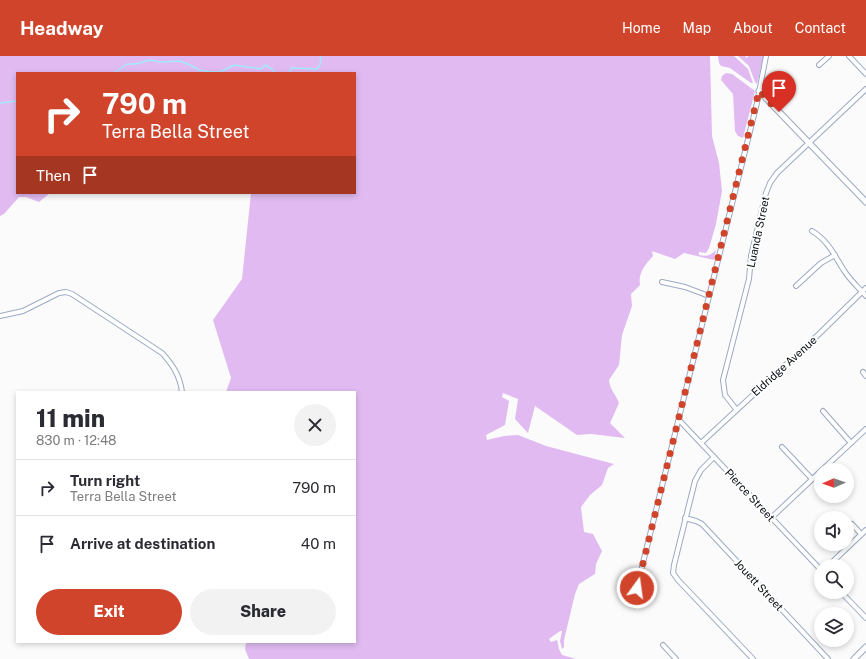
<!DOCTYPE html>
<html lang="en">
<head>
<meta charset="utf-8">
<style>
	:root { --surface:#fff; --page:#f2f2f3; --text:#2b2b33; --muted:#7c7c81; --line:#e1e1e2; --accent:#cf442a }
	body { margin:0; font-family:"Public Sans",sans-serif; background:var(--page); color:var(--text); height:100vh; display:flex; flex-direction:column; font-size:15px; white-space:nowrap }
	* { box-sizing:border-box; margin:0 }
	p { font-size:13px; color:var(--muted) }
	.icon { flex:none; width:22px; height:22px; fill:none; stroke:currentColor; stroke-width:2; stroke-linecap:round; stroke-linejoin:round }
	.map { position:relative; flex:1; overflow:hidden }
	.drawer { position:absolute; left:16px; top:335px; width:340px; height:252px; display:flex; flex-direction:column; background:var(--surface); border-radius:0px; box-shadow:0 2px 6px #0003 }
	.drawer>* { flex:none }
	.hud { position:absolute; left:16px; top:16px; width:340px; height:122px; border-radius:0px; box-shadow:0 2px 6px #0003; background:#cf442a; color:#fff; overflow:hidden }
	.needle { width:26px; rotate:268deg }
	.buttons { position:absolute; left:814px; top:407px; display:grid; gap:8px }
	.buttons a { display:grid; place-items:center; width:40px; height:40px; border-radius:50%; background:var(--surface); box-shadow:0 2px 6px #0003; font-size:20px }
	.pin { position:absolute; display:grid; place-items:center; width:34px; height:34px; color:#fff; margin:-41px -17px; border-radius:50% 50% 50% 0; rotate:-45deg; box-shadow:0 0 4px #0007 }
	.pin .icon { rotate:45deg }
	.me { position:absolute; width:44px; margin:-22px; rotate:14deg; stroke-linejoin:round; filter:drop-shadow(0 0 3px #0008) }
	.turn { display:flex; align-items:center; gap:14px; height:84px; padding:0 20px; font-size:18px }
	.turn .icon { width:52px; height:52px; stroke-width:2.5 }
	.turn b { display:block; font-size:28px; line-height:34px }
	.then { display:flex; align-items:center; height:38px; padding:0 20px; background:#0003; gap:8px; font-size:15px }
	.round { display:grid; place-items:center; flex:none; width:42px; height:42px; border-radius:21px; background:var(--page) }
	.head { display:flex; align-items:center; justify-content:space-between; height:68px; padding:0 20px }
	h1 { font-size:24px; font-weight:800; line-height:30px }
	.button { display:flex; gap:8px; margin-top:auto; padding:8px 20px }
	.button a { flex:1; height:46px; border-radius:24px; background:var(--accent); color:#fff; font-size:16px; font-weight:800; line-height:46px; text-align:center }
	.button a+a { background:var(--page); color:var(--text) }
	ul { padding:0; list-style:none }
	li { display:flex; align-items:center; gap:12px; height:56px; padding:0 20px; border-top:1px solid var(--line) }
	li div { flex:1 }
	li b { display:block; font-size:15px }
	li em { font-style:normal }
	header { display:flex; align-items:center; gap:24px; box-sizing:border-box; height:56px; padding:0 20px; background:var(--accent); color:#fff }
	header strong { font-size:19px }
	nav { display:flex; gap:22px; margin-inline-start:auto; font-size:14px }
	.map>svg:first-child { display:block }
</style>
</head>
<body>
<header>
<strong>Headway</strong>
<nav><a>Home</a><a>Map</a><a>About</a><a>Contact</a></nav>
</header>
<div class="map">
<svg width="866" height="603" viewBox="0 0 866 603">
	<rect width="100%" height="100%" fill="#fbfbfb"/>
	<!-- green -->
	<g fill="#e0baf1">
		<path d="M0 0H710L712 80 719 107 722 135 716 168 709 192 706 197 699 196V199C707 201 711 199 716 194L714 204 684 197 675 203 652 195 653 200C645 209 638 217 640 229L631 238 632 250 622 279 619 309 609 324C610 334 615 337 619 347L610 367 625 382 591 378 577 379 535 350 528 377 515 363 518 343 503 337 502 341 509 345 505 369 486 379 487 384 504 380 518 379 546 390 614 408 608 412 602 429 590 439 581 451 584 476 593 478 602 495 596 508 595 518 579 528 575 538 564 584V591L562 593 560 585 562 575H560L549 583 551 586 557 584 559 593 562 599 576 603H249L245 593 246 586H355V336H226L231 322 213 264 242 223 251 137H355V17H17V137H50L39 146 26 141H19L4 158 0 160Z"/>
		<polygon points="718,0 734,0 748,13 753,27 751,27 730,12 721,10 719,7"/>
		<polygon points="738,0 745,0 747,2 748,0 764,0 757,28 755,26 749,10"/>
		<polygon points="726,17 732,18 755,35 743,82 738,80 735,75 733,38 721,24 722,20"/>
	</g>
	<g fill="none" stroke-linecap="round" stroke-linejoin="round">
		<!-- stream -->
		<g stroke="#a2eaf9" stroke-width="1.5">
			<polyline points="114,17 127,8 136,8 150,4 160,6 180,5 190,9 199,14 211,16 220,16 234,9 261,13 265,9 269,11 276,17"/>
			<polyline points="289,17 291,12 292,12 317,13 320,9 321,0"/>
			<polyline points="0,47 17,45"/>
		</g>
		<!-- minor casing -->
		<g stroke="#9ca9c1" stroke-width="6">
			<g id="minor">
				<polyline points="849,0 866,18"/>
				<polyline points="819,9 829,0"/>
				<path d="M812 175C829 185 835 201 845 216 851 225 859 232 866 240"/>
				<polyline points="662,226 685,231 709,240"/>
				<polyline points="796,230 821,207 835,199"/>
				<path d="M0 260 23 255 59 237 66 236 72 238 162 297C173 309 180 320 182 336"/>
				<polyline points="863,316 866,320"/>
				<polyline points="736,353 725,339 723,324 749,223 751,200 766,137 770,127 777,117 866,33"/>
				<polyline points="823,355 851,387"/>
				<polyline points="679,364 821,514"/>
				<polyline points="701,387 819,278 866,232"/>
				<polyline points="782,391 812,423"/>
				<polyline points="714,401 701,414 695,425 674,509 673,517 678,524 753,603"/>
				<polyline points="822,414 866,373"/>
				<polyline points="685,462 696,465 702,468 828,603"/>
				<polyline points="771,462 821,415"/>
				<polyline points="852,468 861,478"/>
				<polyline points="828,510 866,474"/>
				<polyline points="841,536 866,562"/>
				<polyline points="633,547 757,47 766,0"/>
				<polyline points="663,589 676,603"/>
			</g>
		</g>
		<!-- tertiary casing -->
		<g stroke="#9ca9c1" stroke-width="7">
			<g id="tertiary">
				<polyline points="759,35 866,146"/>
				<polyline points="854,603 866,591"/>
			</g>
		</g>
		<!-- minor -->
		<use href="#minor" stroke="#fff" stroke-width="4"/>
		<!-- tertiary -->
		<use href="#tertiary" stroke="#fff" stroke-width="5"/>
	</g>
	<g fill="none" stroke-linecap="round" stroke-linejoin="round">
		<!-- route -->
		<polyline stroke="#cf442a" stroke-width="7" stroke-dasharray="0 12.6" points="637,532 759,35 779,56"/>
	</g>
	<g text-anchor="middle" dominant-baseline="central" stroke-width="4" stroke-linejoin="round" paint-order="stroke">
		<!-- street labels -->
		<g font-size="11" fill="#090d15" stroke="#fff">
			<text transform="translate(758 176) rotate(-78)">Luanda Street</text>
			<text transform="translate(784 310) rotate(-42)">Eldridge Avenue</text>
			<text transform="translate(750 439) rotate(47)">Pierce Street</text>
			<text transform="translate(759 529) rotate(47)">Jouett Street</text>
		</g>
	</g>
</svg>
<div class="buttons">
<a><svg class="needle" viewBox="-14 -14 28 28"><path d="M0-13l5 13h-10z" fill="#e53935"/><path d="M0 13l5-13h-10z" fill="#7c7c81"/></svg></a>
<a><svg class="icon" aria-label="sound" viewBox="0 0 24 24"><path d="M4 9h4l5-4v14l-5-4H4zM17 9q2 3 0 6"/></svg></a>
<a><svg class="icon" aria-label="search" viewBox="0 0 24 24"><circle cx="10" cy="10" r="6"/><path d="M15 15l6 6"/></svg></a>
<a><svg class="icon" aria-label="layers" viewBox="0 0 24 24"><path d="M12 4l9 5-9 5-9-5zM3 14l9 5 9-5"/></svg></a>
</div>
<div class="pin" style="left:779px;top:56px;background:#d93025"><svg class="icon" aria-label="arrive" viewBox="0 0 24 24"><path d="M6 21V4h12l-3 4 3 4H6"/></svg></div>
<svg class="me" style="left:637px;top:532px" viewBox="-20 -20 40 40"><circle r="17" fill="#cf442a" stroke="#fff" stroke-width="3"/><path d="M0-11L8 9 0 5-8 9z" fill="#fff"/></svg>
<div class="hud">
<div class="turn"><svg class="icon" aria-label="right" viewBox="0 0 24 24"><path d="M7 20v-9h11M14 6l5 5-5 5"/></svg><div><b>790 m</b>Terra Bella Street</div></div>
<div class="then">Then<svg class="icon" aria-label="arrive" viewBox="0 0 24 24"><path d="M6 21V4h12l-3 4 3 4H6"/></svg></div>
</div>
<section class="drawer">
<div class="head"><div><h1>11 min</h1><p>830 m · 12:48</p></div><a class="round"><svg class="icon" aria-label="close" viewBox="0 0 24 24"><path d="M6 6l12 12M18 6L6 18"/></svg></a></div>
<ul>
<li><svg class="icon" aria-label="right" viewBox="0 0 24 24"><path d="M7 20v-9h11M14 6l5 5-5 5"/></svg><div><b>Turn right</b><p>Terra Bella Street</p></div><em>790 m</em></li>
<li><svg class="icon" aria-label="arrive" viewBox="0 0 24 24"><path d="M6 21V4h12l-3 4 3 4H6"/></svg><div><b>Arrive at destination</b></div><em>40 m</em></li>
</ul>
<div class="button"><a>Exit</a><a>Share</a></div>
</section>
</div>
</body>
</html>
